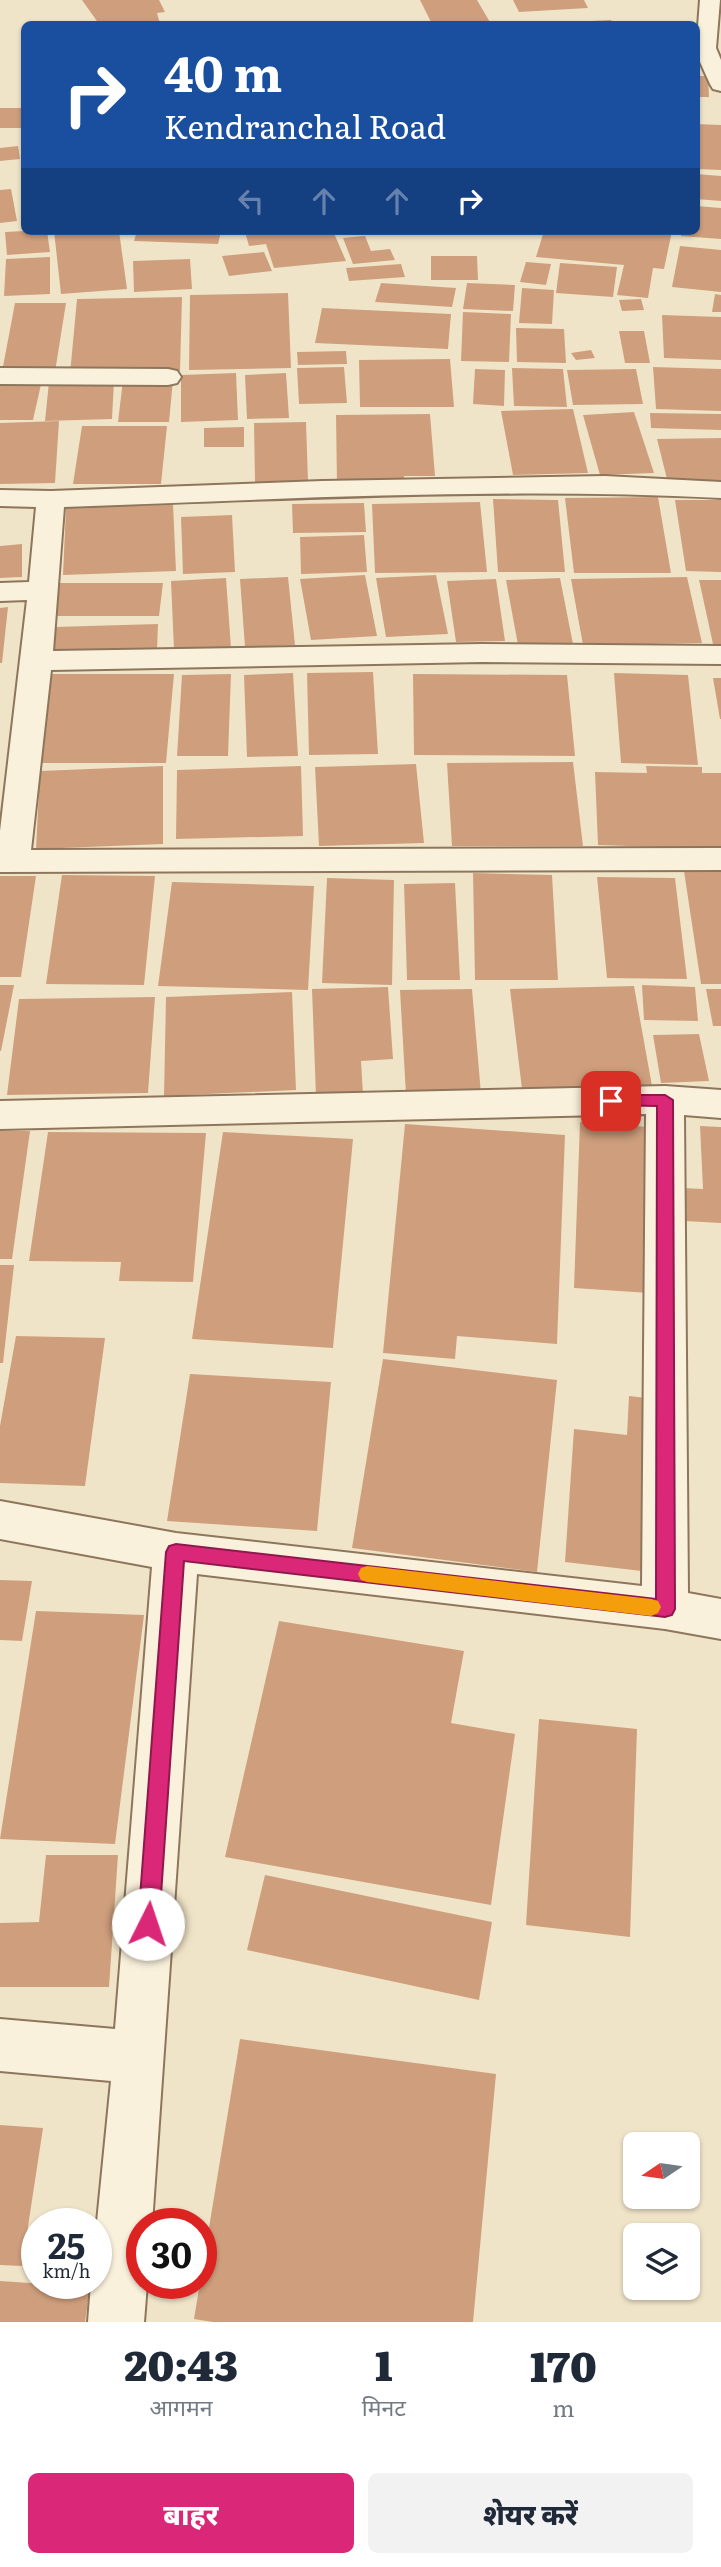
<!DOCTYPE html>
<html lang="hi">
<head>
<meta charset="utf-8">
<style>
	:root { --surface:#fff; --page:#f2f2f3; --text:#1f2937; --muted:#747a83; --accent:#db2777 }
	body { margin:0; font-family:Literata,"Noto Sans Devanagari",serif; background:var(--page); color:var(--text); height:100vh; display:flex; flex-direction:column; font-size:26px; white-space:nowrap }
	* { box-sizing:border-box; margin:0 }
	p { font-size:23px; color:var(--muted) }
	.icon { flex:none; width:38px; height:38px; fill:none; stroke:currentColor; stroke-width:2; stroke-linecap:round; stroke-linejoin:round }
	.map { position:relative; height:2322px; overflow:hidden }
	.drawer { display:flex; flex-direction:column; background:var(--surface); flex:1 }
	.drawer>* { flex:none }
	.top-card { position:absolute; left:21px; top:21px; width:679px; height:214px; border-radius:10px; box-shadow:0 2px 5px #0004; background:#1a4fa0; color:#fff; overflow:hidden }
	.needle { width:46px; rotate:257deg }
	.buttons { position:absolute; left:623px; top:2132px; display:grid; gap:14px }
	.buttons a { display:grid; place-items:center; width:77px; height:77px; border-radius:10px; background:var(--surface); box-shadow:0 2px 5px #0004; font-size:35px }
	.speed { position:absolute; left:21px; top:2208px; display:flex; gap:14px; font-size:35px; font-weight:700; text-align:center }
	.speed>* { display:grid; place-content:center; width:91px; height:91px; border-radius:50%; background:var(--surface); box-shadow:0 2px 5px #0004; line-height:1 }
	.speed small { font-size:18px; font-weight:400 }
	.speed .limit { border:10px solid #d22; background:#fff; color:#111 }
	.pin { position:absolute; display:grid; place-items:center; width:60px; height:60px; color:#fff; margin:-30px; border-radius:14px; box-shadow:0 4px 10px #0006 }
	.me { position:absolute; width:77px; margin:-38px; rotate:4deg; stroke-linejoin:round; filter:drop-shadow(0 0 5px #0008) }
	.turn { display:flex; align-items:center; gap:24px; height:147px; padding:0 28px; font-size:32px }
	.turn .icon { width:91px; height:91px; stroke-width:2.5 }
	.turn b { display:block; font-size:49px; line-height:60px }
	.lanes { display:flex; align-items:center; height:66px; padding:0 28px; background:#0003; justify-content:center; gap:35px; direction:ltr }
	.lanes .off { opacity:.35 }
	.eta { display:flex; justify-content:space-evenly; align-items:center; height:119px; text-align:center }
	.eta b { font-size:42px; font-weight:800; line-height:49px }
	.button { display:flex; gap:14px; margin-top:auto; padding:14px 28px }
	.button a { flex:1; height:80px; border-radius:10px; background:var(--accent); color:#fff; font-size:28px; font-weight:800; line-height:80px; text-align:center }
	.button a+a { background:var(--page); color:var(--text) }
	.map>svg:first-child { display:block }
</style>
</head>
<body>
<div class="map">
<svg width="721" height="2322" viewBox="0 0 721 2322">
	<rect width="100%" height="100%" fill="#f0e4c8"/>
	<!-- building -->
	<g fill="#cf9f7d">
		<polygon points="82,0 159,0 165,12 157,13 160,24 99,24"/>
		<polygon points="420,0 477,0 491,24 432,24"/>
		<polygon points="513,0 584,0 588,8 519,12"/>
		<polygon points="611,20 614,24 572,24 572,22"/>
		<polygon points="696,76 708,76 709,97 696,97"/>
		<rect x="0" y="108" width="24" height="20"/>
		<polygon points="696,124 721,125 721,170 696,169"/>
		<polygon points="18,146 20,159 0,161 0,148"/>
		<polygon points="696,174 721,176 721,201 696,199"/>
		<polygon points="11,189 17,221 0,223 0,190"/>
		<polygon points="696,206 721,208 721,239 681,236 681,231 696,231"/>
		<polygon points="24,231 47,231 50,252 7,255 5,232"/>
		<polygon points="54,231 119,231 127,289 61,294"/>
		<polygon points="137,231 221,231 218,244 134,241"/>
		<polygon points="261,231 333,231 346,261 274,268 266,244 249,246 245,232"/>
		<polygon points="544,231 672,231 664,269 653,268 648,298 617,295 624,265 536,257"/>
		<polygon points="365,236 371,251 390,249 395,260 353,264 343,238"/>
		<polygon points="680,246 721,250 721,292 672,287"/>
		<polygon points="264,252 272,271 229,276 222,256"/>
		<polygon points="431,256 477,256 478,280 431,280"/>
		<polygon points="50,257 50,294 4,296 6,259"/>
		<polygon points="190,259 192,289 134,292 133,261"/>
		<polygon points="526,262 551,264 546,285 520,282"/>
		<polygon points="560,263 617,267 613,297 556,293"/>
		<polygon points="401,264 405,277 349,281 346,268"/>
		<polygon points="381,283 456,288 452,307 375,302"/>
		<polygon points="467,283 515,285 513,311 463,309"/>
		<polygon points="522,288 554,290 552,324 519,323"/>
		<polygon points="288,293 291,368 189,370 190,295"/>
		<polygon points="715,294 721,295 721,312 712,312"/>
		<polygon points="182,297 180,371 70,374 77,299"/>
		<polygon points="641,299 644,310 622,311 619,300"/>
		<polygon points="15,303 66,303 55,372 2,372"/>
		<polygon points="322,308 451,314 448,349 315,343"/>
		<polygon points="463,312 511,314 509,362 461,361"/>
		<polygon points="662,315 721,317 721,360 664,358"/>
		<polygon points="516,328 564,329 566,363 517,362"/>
		<polygon points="619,331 644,331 650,363 625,363"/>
		<polygon points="591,350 595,358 576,360 571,353"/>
		<polygon points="346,351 347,364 298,365 297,352"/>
		<polygon points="450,359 454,407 360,407 359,360"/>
		<polygon points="344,367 347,403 299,404 297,368"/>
		<polygon points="653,367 721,369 721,411 656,409"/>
		<polygon points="512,368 563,369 567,407 514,406"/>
		<polygon points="475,369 505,370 504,406 473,404"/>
		<polygon points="636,369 643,404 573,405 567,370"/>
		<polygon points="236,373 238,420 181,422 181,375"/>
		<polygon points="286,373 289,418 247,419 245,375"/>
		<polygon points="0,380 42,380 33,420 0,420"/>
		<polygon points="123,380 173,380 169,422 118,422"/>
		<polygon points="114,381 112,419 45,421 49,382"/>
		<polygon points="573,409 588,473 513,475 501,411"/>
		<polygon points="634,412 654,473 600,475 583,415"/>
		<polygon points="650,413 721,414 721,430 651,428"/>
		<polygon points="430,414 435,476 404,476 404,484 337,485 336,415"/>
		<polygon points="59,421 55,483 0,484 0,423"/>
		<polygon points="306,422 308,481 255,482 254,423"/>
		<polygon points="82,426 167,426 161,484 73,484"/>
		<polygon points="244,427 244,447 204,447 204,428"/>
		<polygon points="721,438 721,481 668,483 657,439"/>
		<polygon points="658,497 671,573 574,573 565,498"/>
		<polygon points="493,499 558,500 565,572 498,572"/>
		<polygon points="675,500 721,500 721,572 686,571"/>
		<polygon points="480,502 487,572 375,573 372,504"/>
		<polygon points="364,503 366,532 293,533 292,504"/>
		<polygon points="173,504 176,571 63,575 66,508"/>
		<polygon points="232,515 235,572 183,574 181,517"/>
		<polygon points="364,535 367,572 301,574 300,537"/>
		<polygon points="22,544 22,577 0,578 0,546"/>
		<polygon points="365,575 377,636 311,640 300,579"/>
		<polygon points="436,575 448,634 386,637 376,578"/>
		<polygon points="288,577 295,645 245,647 240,579"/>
		<polygon points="687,577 702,643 583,645 571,579"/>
		<polygon points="226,578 231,648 174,650 171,581"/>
		<polygon points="560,578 573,644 518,645 506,580"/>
		<polygon points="496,579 505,641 456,642 447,581"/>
		<polygon points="699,580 721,580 721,644 713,644"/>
		<polygon points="53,583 163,583 159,616 47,616"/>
		<polygon points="8,607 2,663 0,663 0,608"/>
		<polygon points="158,624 157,650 53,653 54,627"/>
		<polygon points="373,672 378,754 309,755 307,673"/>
		<polygon points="293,673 298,756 247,757 244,675"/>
		<polygon points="614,673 688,675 698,765 621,763"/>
		<polygon points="48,674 174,674 166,763 35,763"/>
		<polygon points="231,674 228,756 177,756 182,675"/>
		<polygon points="413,674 567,675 575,756 414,755"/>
		<polygon points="713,678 721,678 721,719 720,719"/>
		<polygon points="573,762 583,846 452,846 447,763"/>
		<polygon points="416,764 424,843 319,846 315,767"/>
		<polygon points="163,766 163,844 36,849 40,771"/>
		<polygon points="301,766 303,836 176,839 177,770"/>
		<polygon points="646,766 702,767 702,773 721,773 721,849 598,845 595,772 647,773"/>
		<polygon points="684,871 721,871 721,984 701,984"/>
		<polygon points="473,873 552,875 558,980 475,980"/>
		<polygon points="62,875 155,876 144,985 46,984"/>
		<polygon points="0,876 36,876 21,977 0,977"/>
		<polygon points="597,877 675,878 687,979 607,978"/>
		<polygon points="327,878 394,880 392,985 322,983"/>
		<polygon points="172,882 314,886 308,990 158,986"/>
		<polygon points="455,883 460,980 407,980 404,884"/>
		<polygon points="0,985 14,985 1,1051 0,1051"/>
		<polygon points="642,985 695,987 698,1021 644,1020"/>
		<polygon points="634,986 652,1086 522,1089 510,989"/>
		<polygon points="388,987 393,1059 361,1061 363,1094 316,1096 312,989"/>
		<polygon points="472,989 481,1094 406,1095 400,990"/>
		<polygon points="706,989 721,989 721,1026 713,1026"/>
		<polygon points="292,992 296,1090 164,1096 166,997"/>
		<polygon points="155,997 148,1093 7,1095 19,999"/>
		<polygon points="699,1034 709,1081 661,1083 653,1035"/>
		<polygon points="580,1122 649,1127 649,1293 574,1288"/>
		<polygon points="405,1124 565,1135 557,1344 457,1336 455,1359 383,1353"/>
		<polygon points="700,1126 721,1127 721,1223 685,1221 683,1188 703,1189"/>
		<polygon points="0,1131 30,1131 12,1259 0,1259"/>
		<polygon points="48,1132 206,1133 193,1282 119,1281 121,1262 29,1261"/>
		<polygon points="223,1132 353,1139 333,1348 192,1339"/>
		<polygon points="0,1265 14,1265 3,1363 0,1363"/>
		<polygon points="16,1336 105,1338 85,1486 0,1483 0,1426"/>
		<polygon points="383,1359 557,1380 537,1572 352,1548"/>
		<polygon points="190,1374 331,1382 317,1531 167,1521"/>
		<polygon points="629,1396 673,1401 667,1574 565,1562 574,1429 627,1435"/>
		<polygon points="0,1580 32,1581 22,1641 0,1640"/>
		<polygon points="36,1611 144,1615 115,1844 0,1839"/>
		<polygon points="279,1621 464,1651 451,1723 515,1734 491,1905 225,1857"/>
		<polygon points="539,1719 637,1729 630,1937 526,1925"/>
		<polygon points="46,1855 118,1855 109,1987 0,1987 0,1923 39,1922"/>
		<polygon points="265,1875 492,1922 479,2000 247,1950"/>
		<polygon points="240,2039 496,2074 473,2322 213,2322 194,2319"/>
		<polygon points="0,2125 43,2128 22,2266 0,2265"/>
		<polygon points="0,2281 90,2287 85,2322 0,2322"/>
	</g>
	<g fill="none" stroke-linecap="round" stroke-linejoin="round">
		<!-- minor casing -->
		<g stroke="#8d765c" stroke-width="4">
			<g id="minor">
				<polygon points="700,0 720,0 716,48 721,60 721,91 713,89 710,84 696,53"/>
				<polygon points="0,368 168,369 177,371 181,377 177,383 168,385 0,384"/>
				<path d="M605 476 721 482V498C502 487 283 499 64 507L53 651 482 644 721 646V664L482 662 51 670 31 850 721 848V870L0 872V831L27 600 0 601V583L29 582 36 507 0 506V490L51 491 322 481Z"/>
				<polygon points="665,1086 721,1090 721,1118 684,1115 688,1593 721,1599 721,1639 665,1629 197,1574 152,2224 142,2224 142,2284 147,2284 144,2322 88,2322 91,2284 96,2284 96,2232 111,2081 0,2071 0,2019 115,2029 152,1567 0,1539 0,1501 176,1533 642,1586 646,1114 0,1129 0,1101"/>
			</g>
		</g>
		<!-- minor -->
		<use href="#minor" fill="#faf1dc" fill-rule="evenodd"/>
	</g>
	<!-- route -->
	<polygon fill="#db2777" stroke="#8e194d" stroke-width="2" points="611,1095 665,1095 673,1100 675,1609 672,1615 665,1617 184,1561 159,1924 156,1932 148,1935 141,1932 138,1924 166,1552 169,1546 176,1544 656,1599 657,1106 606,1105 603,1101"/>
	<!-- slow -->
	<polygon fill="#f59e0b" points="367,1566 651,1599 658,1601 661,1607 658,1613 651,1616 367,1582 361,1580 358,1574 361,1568"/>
</svg>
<div class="buttons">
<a><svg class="needle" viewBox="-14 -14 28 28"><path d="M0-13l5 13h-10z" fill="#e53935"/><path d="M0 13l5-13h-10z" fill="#747a83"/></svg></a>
<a><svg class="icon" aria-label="layers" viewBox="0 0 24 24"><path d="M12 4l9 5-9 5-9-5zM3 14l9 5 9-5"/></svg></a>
</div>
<div class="speed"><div>25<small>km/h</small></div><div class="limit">30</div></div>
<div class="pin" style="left:611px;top:1101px;background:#d93025"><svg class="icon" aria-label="arrive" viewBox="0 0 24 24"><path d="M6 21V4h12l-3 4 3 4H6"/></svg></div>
<svg class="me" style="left:148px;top:1924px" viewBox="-20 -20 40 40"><circle r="19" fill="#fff"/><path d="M0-13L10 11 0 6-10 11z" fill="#db2777"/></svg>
<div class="top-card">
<div class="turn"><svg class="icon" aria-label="right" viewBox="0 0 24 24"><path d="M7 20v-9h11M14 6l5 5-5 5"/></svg><div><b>40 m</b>Kendranchal Road</div></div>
<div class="lanes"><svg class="icon off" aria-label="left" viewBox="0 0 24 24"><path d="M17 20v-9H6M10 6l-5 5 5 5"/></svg><svg class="icon off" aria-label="ahead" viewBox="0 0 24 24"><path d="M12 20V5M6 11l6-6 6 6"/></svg><svg class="icon off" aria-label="ahead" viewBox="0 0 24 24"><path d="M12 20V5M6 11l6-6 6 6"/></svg><svg class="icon" aria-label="right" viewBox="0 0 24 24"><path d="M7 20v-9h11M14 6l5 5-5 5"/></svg></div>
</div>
</div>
<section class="drawer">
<div class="eta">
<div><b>20:43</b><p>आगमन</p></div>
<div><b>1</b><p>मिनट</p></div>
<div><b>170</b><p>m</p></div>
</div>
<div class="button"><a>बाहर</a><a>शेयर करें</a></div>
</section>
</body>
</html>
